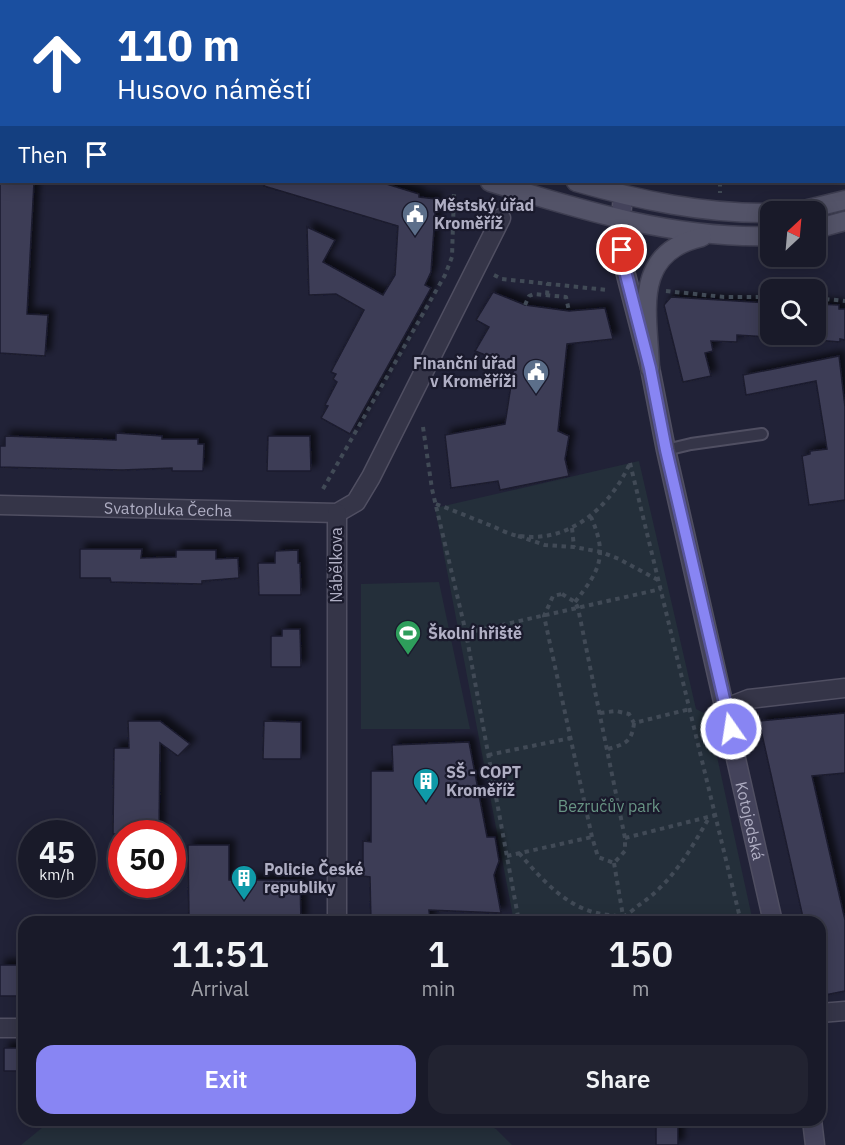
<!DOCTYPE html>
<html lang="en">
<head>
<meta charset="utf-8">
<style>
	:root { --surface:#191a29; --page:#222331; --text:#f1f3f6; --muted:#9fa1a8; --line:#373846; --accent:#8885f3 }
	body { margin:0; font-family:"IBM Plex Sans",sans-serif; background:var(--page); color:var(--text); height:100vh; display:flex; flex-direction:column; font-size:22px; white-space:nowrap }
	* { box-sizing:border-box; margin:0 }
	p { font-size:20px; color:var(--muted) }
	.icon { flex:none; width:33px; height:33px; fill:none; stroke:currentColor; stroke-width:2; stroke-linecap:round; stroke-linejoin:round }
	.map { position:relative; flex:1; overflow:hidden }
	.details { position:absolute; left:18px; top:916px; width:808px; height:210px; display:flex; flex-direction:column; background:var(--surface); border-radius:18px; box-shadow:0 3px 15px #0003,0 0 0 2px var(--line) }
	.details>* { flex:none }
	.guide { position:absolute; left:0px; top:0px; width:846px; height:183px; box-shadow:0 3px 15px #0003,0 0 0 2px var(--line); background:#1a4fa0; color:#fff; overflow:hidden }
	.needle { width:39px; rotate:26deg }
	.tools { position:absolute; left:760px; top:201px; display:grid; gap:12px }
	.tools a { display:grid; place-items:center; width:66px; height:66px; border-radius:12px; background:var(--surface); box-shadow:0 3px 15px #0003,0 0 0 2px var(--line); font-size:30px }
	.speed { position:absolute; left:18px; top:820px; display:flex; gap:12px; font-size:30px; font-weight:700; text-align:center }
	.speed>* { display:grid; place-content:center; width:78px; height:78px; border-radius:50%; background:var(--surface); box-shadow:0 3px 15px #0003,0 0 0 2px var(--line); line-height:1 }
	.speed small { font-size:15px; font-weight:400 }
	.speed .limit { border:9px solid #d22; background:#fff; color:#111 }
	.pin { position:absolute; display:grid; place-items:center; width:51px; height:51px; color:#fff; margin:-26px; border:3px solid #fff; border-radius:50%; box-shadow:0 2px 6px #0007 }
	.me { position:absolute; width:66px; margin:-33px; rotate:347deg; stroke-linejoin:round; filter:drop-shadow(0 0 4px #0008) }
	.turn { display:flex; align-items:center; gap:21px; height:126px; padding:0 18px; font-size:27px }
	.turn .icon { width:78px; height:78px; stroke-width:2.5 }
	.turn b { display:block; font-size:42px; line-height:51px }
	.then { display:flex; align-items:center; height:57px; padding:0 18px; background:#0003; gap:12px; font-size:22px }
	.eta { display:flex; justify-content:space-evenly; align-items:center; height:102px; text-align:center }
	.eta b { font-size:36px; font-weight:600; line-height:42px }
	.action { display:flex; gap:12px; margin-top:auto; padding:12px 18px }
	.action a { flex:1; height:69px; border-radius:18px; background:var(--accent); color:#fff; font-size:24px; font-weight:600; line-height:69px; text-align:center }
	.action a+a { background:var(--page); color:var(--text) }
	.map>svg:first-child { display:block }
</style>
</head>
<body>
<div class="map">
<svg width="845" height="1145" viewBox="0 0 845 1145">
	<defs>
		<filter id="shadow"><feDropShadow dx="5.5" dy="-5.5" stdDeviation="3" flood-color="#0009"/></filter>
	</defs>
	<rect width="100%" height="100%" fill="#212237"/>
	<!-- green -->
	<g fill="#242f3a">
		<polygon points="639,461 696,709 708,715 753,922 514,922 435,508"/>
		<polygon points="439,582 470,729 361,729 361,584"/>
		<polygon points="43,1120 480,1121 496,1129 512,1145 21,1145 43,1127"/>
	</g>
	<!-- building -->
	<g fill="#3d3d57" stroke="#1c1c2e" stroke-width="1.5" filter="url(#shadow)">
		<polygon points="0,182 34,182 27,314 48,315 45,356 0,353"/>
		<polygon points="265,182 380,182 419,194 419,197 436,199 431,272 425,285 431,288 350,434 321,418 328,406 325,405 337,382 333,379 336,374 331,372 364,310 336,294 309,295 307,227 335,240 323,262 383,295 395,275 398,226 264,186"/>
		<polygon points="493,292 525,305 569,311 605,308 613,339 567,344 558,431 569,436 565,459 569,476 500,490 498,481 451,488 445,435 505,424 514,366 475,351 489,327 476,320"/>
		<polygon points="671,297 771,303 771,337 737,335 737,342 711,341 713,351 705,353 711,376 683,382 664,305"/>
		<polygon points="816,304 839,305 839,309 845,309 845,340 840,339 840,342 816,340"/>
		<polygon points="839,356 845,407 845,500 809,505 802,456 810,454 810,451 827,449 816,381 746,395 743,375"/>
		<polygon points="116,433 162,436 162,439 198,439 198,444 204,444 203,471 172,471 172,468 122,470 0,467 0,446 5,446 5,436 116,440"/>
		<polygon points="268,436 310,436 311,471 267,471"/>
		<polygon points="80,549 142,549 141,558 176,557 176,550 216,550 216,559 238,558 239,578 202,581 202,584 111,582 110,578 80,578"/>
		<polygon points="298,550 298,563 300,563 301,595 259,595 258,563 275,563 275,551"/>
		<polygon points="282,629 300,629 301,667 271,667 271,636 282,636"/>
		<polygon points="845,713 845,773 812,776 845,920 845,991 820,996 820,922 804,922 759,721"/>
		<polygon points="128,721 160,721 190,744 178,756 160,743 159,834 113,834 114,748 129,748"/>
		<polygon points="264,721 301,722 301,759 263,759"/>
		<polygon points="469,742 487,837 495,837 499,861 494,875 501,913 429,910 430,922 371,922 370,877 363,876 363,841 371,842 371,771 393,771 392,745"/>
		<polygon points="188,845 229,845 229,880 300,880 301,922 189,922"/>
		<rect x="0" y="965" width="24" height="31"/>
		<rect x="4" y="1048" width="20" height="23"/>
		<rect x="656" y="1120" width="22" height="25"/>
	</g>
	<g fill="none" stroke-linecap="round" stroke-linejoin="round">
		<!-- lane casing -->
		<g stroke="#504f62" stroke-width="14">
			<polyline id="lane" points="666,450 691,444 762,434"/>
		</g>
		<!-- street casing -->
		<g stroke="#504f62" stroke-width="21">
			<g id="street">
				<polyline points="211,2 211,0"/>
				<path id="s1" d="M0 505 337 513 356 502 371 477 501 218"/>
				<polyline points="337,513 337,922"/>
				<polyline points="726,708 749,699 845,688"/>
				<polyline points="820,1013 845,1011"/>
				<polyline points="0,1028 24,1028"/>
			</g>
		</g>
		<!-- secondary casing -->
		<g stroke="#504f62" stroke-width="21">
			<g id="secondary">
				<path id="s2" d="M623 195 621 218 625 271 650 368 666 450 773 922"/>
				<polyline points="812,1120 815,1145"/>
			</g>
		</g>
		<!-- primary casing -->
		<g stroke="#3e3e51" stroke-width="21">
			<g id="primary">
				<polyline points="33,0 35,2"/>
				<polyline points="71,0 73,2"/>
				<path d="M490 182C581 210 675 239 771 236"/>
				<path d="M576 182C639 200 704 214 771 213"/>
				<polyline points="796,212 845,200"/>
				<polyline points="816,229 845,221"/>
				<path d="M650 368C648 313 631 253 702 237"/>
			</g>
		</g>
		<!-- path -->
		<g stroke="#414a56" stroke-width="4" stroke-dasharray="4.5 4.5" stroke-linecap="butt">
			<polyline points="141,0 145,2"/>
			<polyline points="720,182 720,193"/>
			<polyline points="494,275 502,279 607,290"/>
			<polyline points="666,291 724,297 771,297"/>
			<polyline points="547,295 548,283"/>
			<polyline points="816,298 845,301"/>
			<polyline points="525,305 529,296 534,294 566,297 569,311"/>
			<polyline points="423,427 432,489 466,633 519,922"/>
			<polyline points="630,463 741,922"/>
			<polyline points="323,489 445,275 452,257 454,193"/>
			<path d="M436 504C455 511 474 519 492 526 499 529 507 533 514 535 567 546 610 508 630 463"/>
			<polyline points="572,528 574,547"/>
			<polyline points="518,536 545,545 574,547 601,552 619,559 658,580"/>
			<polygon points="562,594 575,602 578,608 625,838 625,851 614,863 598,857 592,837 544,616 553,596"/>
			<path d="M575 602C600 570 608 556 591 517"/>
			<polyline points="466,633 661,589"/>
			<polyline points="600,713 616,711 629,714 634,723 690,709"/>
			<path d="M608 749C625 744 632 742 634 723"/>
			<polyline points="488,755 571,738"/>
			<polyline points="625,838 716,815"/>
			<path d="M519 853C544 882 571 913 611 915 615 916 621 917 624 916 629 914 635 908 639 905 672 883 691 849 710 816"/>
			<polyline points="507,856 592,837"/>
			<polyline points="614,863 623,916"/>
			<polyline points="616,922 624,916 642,922"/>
		</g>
		<!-- lane -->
		<use href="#lane" stroke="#353548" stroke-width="10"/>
		<!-- street -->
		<use href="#street" stroke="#353548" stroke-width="18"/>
		<!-- secondary -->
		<use href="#secondary" stroke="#44435b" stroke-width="18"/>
		<!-- primary -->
		<use href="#primary" stroke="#535368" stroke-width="18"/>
	</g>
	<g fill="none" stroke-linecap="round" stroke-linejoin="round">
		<!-- route casing -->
		<g stroke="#58569e" stroke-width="15">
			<polyline id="route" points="622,250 625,271 650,368 666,450 731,729"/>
		</g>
		<!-- route -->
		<use href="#route" stroke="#8885f3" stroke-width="10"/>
	</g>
	<!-- icons -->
	<defs>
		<g id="civic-pin" transform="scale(1.35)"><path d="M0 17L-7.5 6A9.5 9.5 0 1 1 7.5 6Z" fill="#5c6f8a" stroke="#1a1a2c"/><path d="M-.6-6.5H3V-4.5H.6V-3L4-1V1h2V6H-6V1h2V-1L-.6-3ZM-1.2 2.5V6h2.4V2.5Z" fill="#fff"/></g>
		<g id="stadium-pin" transform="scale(1.35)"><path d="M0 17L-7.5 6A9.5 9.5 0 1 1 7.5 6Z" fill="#2e9e5b" stroke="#1a1a2c"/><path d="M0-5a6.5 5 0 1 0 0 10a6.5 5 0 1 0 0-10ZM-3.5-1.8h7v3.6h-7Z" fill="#fff"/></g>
		<g id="building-pin" transform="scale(1.35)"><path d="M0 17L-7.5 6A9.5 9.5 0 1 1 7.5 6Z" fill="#0f9aa8" stroke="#1a1a2c"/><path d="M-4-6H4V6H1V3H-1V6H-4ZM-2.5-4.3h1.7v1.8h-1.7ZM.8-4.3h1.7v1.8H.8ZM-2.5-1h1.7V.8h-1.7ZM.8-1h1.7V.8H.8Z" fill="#fff"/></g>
	</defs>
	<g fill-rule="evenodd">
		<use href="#civic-pin" x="415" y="214"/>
		<use href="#civic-pin" x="536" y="372"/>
		<use href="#stadium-pin" x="408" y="633"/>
		<use href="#building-pin" x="426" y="781"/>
		<use href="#building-pin" x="244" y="878"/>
	</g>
	<g text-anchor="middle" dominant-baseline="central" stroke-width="4.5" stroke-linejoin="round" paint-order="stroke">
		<!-- poi labels -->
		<g font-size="16" font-weight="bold" fill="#b0afc4" stroke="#1a1a2c" text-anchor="start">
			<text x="434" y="205">Městský úřad<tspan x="434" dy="18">Kroměříž</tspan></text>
			<text x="516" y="363" text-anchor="end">Finanční úřad<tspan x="516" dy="18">v Kroměříži</tspan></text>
			<text x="428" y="633">Školní hřiště</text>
			<text x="446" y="772">SŠ - COPT<tspan x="446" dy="18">Kroměříž</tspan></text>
			<text x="264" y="869">Policie České<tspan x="264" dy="18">republiky</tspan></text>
		</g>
		<!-- street labels -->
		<g font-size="16" fill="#b0afc4" stroke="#1a1a2c">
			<text stroke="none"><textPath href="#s1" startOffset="168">Svatopluka Čecha</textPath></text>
			<text transform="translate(336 565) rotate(-90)">Nábělkova</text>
			<text stroke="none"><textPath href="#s2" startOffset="640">Kotojedská</textPath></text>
		</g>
		<!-- park labels -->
		<g font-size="16" fill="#689484" stroke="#1a1a2c">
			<text x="609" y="806">Bezručův park</text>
		</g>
	</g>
</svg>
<div class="tools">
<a><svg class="needle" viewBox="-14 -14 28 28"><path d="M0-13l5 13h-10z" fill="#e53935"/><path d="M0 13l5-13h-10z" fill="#9fa1a8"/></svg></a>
<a><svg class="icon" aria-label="search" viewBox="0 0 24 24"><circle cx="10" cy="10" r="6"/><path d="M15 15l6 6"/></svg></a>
</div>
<div class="speed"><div>45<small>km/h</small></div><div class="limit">50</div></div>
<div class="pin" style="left:622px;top:250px;background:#d93025"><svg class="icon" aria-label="arrive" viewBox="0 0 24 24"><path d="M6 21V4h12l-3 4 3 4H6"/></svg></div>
<svg class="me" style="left:731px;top:729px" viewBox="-20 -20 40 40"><circle r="17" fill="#8885f3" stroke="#fff" stroke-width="3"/><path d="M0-11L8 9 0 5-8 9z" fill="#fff"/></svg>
<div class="guide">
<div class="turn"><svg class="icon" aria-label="ahead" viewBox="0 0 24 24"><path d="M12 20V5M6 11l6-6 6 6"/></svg><div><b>110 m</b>Husovo náměstí</div></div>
<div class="then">Then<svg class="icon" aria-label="arrive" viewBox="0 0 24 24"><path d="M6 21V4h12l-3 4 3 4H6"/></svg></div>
</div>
<section class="details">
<div class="eta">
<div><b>11:51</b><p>Arrival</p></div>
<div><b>1</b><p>min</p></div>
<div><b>150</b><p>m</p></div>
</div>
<div class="action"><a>Exit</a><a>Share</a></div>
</section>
</div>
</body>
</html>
